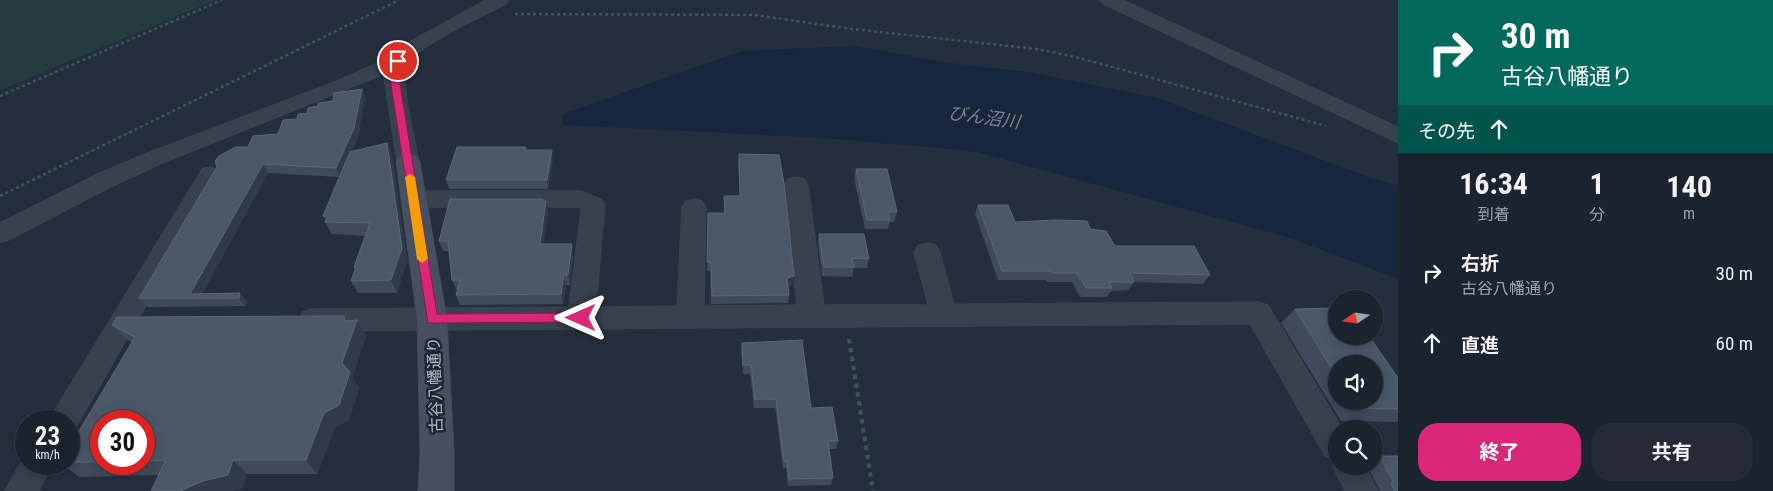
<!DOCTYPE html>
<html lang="ja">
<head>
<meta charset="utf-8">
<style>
	:root { --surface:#1b232e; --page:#242b36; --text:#f1f3f6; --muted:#a0a4aa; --line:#39404a; --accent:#db2777 }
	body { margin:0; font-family:"Roboto Condensed","Noto Sans JP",sans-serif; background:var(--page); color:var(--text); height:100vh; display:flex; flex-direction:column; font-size:19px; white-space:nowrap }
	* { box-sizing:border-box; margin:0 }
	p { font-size:16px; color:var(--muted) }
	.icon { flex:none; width:28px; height:28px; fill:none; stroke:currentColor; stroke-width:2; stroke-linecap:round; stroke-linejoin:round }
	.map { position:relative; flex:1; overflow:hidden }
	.details { display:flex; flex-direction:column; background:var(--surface); width:375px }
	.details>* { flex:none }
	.hud { background:#00695c; color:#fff; overflow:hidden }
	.needle { width:32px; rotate:257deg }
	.tools { position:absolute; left:1328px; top:290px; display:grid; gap:10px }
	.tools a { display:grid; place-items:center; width:55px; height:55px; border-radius:50%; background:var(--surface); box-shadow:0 2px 12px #0003,0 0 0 1px var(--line); font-size:25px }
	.speed { position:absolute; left:15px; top:410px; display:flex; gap:10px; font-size:25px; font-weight:700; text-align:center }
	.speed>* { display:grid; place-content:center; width:65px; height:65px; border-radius:50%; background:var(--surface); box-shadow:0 2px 12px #0003,0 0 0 1px var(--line); line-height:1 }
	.speed small { font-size:12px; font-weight:400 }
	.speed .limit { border:8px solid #d22; background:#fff; color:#111 }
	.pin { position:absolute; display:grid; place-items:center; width:42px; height:42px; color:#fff; margin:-21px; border:2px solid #fff; border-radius:50%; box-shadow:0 1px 5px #0007 }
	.me { position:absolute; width:55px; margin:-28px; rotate:270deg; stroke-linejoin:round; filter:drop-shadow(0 0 4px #0008) }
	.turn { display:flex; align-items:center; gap:18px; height:105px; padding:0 20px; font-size:22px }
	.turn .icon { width:65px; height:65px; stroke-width:2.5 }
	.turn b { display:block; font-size:35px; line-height:42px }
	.then { display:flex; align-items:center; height:48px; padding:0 20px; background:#0003; gap:10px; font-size:19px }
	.eta { display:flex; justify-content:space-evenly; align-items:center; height:85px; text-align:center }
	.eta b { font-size:30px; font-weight:700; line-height:35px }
	.action { display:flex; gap:10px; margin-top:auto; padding:10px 20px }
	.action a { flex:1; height:58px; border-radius:20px; background:var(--accent); color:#fff; font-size:20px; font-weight:700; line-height:58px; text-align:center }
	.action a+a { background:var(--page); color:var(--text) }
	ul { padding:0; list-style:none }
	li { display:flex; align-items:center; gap:15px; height:70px; padding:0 20px }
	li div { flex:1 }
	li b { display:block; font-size:19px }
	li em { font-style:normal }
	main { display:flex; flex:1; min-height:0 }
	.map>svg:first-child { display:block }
</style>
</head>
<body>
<main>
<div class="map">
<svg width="1398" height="491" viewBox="0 0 1398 491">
	<rect width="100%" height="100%" fill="#242f3e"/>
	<!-- green -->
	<polygon fill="#263c3f" points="0,0 215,0 0,90"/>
	<!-- water -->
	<polygon fill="#17263c" points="855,46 950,63 1028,72 1158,98 1374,179 1398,185 1398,279 1290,238 973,151 823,138 563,125 562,114 742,51"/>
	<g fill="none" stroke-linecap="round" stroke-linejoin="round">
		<!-- street casing -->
		<g stroke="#414a57" stroke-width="1">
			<g id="street">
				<path d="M486 0H509L506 4C487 14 417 47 407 63 399 77 416 144 419 162L416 167 408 170 400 167 397 162 384 78 385 74 163 163 111 187 9 240 0 243V223L95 175 147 153 334 82 391 57 409 42Z"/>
				<polygon points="1100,0 1123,0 1398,127 1398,143 1103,4"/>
				<polygon points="210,167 218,169 221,175 74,431 69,432 69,421 48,421 202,169"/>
				<polygon points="796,177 804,179 808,185 824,305 928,305 914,252 918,245 927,243 936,245 940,252 954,304 1258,302 1268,305 1343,429 1336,429 1336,466 1365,466 1378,491 1345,491 1332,466 1335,460 1325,456 1250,324 312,331 302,328 298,320 302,312 312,309 569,307 581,209 577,207 413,207 405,205 401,199 405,193 413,191 581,191 601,199 605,205 596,307 677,306 682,207 686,201 694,199 702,201 706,207 704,306 797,305 784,185 788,179"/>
				<polygon points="26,453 26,464 53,464 39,491 5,491"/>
			</g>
		</g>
		<!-- secondary casing -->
		<g stroke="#414a57" stroke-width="1">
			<polygon id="secondary" points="408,154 417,156 420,162 447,319 454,452 454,491 418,491 420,452 417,319 396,162 399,156"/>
		</g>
		<!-- path-far1 -->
		<g stroke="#3f5557" stroke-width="2.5" stroke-dasharray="3 3" stroke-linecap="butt">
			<polyline points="515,14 755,15 852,29 1037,49 1076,57 1326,126"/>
			<polyline points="0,96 222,0"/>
			<polyline points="0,196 399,0"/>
		</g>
		<!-- path -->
		<polyline stroke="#3f5557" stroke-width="4" stroke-dasharray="4.5 4.5" stroke-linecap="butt" points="849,339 873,491"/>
		<!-- street -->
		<use href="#street" fill="#38414e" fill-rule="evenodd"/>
		<!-- secondary -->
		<use href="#secondary" fill="#465061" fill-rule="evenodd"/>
	</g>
	<!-- wall -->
	<g fill="#3f4b5c" fill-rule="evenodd">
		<polygon points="362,89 365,98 358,137 352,151 387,143 392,156 407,260 397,293 358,293 351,281 355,270 354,267 365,236 332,234 325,222 326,220 323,216 339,177 268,173 202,294 240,293 247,302 245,306 147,307 139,298 248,147 278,134 297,119 318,106"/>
		<polygon points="526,147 527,150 553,159 548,189 449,189 446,180"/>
		<polygon points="739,154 793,284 788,286 789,295 788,303 711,304 710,271 707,271 708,213 724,213 724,196 740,196 738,162"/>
		<polygon points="856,169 897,212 894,222 890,222 888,229 865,229 854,178"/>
		<polygon points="544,201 546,201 548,211 543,244 573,255 570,285 566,285 563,304 460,305 456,295 457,290 456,289 452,280 449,251 443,251 439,241"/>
		<polygon points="978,205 1015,222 1090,229 1115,246 1210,275 1203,284 1134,282 1128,290 1111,291 1107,297 1080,297 1072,282 1047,282 1046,280 998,280 975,214"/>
		<polygon points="819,234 869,259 867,268 854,268 852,277 822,276 818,243"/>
		<path d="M1295 309 1398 378V422L1341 421 1281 323ZM1336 364 1374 401H1336Z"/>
		<path d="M347 321 366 336 352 377 359 388 349 420 335 428 317 474H247L242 489 159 475 79 477 62 464H69V448L132 343 128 340 112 325ZM101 421H144V464H101Z"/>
		<polygon points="742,343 811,408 838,441 836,449 829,449 833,478 831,485 788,486 786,468 783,468 775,408 754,408 750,374 743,374 741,351"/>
		<polygon points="1379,456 1398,491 1379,491 1380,490 1367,466 1374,466 1374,460"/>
	</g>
	<!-- shaded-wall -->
	<g fill="#2f3b4b">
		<polygon points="362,89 365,98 358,137 340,177 336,168"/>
		<polygon points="387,143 392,156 407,260 397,293 391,280"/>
		<polygon points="552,150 553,159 548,189 547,180"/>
		<polygon points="263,164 268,173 200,298 190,294"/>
		<polygon points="543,199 545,208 546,201 548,211 542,255 540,244"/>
		<polygon points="572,244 573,255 570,285 568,275"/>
		<polygon points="564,275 566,285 563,304 561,294"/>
		<polygon points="794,276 793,284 786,287 787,278"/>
		<polygon points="240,293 247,302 245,306 239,298"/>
		<polygon points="344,316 353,331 357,320 366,336 352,377 359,388 349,420 335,428 317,474 306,460 342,363"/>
		<polygon points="233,460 247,474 242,489 232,491 180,491 203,481"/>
	</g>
	<!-- building -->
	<g fill="#4b5868" stroke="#5c6777">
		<polygon points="362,89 354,128 336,168 263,164 190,294 240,293 239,298 139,298 217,167 215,161 219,156 236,147 248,147 253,136 278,134 283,120 297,119 298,114 307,113 308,108 318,106 318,103 333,101 334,93"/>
		<polygon points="387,143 402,248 391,280 351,281 356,267 354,267 370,223 325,222 328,216 323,216 350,152"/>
		<polygon points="457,147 526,147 525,150 552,150 547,180 446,180"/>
		<polygon points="739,154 779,155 784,183 794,276 787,278 789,295 712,296 711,262 707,262 708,213 725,213 724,196 740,196"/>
		<polygon points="856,169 887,169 897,212 888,212 890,220 867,220"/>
		<polygon points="450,199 543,199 543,201 546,201 540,244 572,244 568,275 564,275 561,294 456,295 460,280 452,280 448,241 439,241"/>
		<polygon points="978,205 1008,205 1015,222 1056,220 1087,221 1090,229 1106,231 1115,246 1194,246 1210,275 1130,273 1134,282 1109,282 1112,288 1086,288 1077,273 1052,273 1051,271 1002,271"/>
		<polygon points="819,234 864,234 869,259 852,258 854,267 824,267"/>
		<polygon points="1336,308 1336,336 1369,336 1398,378 1398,409 1357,408 1352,401 1374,401 1374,364 1336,364 1336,376 1295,309"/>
		<polygon points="344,316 345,321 357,320 342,363 350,372 339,405 324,413 306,460 233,460 228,475 203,481 180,491 151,491 166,460 144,461 144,421 101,421 101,462 69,462 69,448 135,337 112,325 117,317"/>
		<polygon points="802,340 811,408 832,407 838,441 828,441 833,478 789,479 787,461 784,461 776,399 755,399 751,365 743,365 742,343"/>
		<polygon points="1379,456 1398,456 1398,491 1395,491 1391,484 1393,481"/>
	</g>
	<!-- route -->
	<polygon fill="#db2777" stroke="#8e194d" points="398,58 403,61 399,78 437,314 581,313 585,315 587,318 585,322 428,323 390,78 394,61"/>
	<!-- slow -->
	<polygon fill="#f59e0b" points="410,174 415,177 428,259 422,263 417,259 405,177"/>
	<g text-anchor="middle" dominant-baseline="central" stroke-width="5" stroke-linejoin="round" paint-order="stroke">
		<!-- street labels -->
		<g font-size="16" fill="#b4bcc9" stroke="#1d2633">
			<text transform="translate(435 385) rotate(-92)">古谷八幡通り</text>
		</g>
		<!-- water labels -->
		<g font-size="18" font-style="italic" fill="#6d86a8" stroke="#1d2633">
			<text transform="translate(984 117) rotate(8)">びん沼川</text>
		</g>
	</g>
</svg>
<div class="tools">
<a><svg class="needle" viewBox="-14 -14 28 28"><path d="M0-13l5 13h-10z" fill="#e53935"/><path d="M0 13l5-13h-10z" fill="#a0a4aa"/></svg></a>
<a><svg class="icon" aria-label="sound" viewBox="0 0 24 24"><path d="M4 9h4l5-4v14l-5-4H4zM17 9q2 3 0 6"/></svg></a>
<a><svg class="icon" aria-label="search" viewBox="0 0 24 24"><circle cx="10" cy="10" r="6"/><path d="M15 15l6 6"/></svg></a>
</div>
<div class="speed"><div>23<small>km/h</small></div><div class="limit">30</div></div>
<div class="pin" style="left:398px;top:61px;background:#d93025"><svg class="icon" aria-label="arrive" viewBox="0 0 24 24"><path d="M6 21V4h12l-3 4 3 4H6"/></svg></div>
<svg class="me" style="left:581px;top:318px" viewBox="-20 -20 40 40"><path d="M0-17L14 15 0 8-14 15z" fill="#db2777" stroke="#fff" stroke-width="4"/></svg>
</div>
<section class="details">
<div class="hud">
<div class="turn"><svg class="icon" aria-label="right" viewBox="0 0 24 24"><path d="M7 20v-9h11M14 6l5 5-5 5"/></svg><div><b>30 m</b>古谷八幡通り</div></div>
<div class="then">その先<svg class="icon" aria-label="ahead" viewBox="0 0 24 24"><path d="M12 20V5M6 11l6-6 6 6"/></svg></div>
</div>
<div class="eta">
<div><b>16:34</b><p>到着</p></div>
<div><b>1</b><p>分</p></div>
<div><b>140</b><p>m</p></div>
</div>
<ul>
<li><svg class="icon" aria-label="right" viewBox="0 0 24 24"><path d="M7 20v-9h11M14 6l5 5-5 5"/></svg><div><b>右折</b><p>古谷八幡通り</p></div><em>30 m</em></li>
<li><svg class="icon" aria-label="ahead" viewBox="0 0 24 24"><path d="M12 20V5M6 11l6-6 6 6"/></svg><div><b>直進</b></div><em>60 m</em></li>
</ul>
<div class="action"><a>終了</a><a>共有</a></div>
</section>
</main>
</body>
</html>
